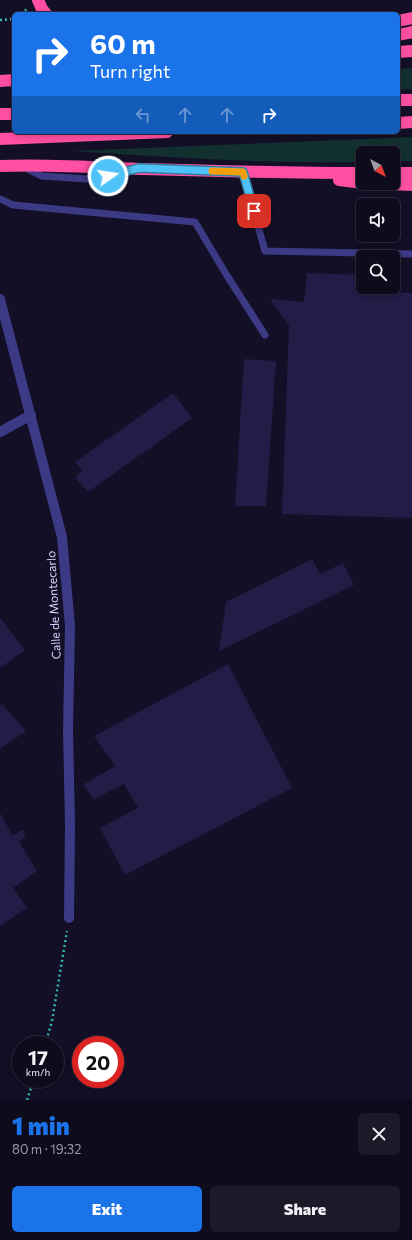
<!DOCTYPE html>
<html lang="en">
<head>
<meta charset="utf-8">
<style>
	:root { --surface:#0e0b1c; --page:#1c1929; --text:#f1f3f6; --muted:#9b9ba3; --line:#2e2b3b; --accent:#1a73e8 }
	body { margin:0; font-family:Commissioner,sans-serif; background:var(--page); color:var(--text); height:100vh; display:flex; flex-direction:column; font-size:15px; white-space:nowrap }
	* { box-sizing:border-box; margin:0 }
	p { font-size:13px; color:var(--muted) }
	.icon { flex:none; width:22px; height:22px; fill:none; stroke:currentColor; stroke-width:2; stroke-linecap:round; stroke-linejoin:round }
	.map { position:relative; height:1100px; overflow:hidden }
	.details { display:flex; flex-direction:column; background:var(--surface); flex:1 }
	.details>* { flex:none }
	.hud { position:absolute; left:12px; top:12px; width:388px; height:122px; border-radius:6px; box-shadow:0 2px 6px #0003,0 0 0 1px var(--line); background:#1a73e8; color:#fff; overflow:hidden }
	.needle { width:26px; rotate:139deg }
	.fabs { position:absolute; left:356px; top:146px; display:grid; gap:8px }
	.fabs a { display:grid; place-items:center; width:44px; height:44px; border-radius:6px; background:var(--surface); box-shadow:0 2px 6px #0003,0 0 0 1px var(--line); font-size:20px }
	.speed { position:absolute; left:12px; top:1036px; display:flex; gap:8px; font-size:20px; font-weight:700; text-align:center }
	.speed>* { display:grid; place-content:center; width:52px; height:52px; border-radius:50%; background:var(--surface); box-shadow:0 2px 6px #0003,0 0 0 1px var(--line); line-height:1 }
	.speed small { font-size:10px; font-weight:400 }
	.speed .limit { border:6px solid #d22; background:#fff; color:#111 }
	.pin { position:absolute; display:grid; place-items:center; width:34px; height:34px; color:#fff; margin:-17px; border-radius:8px; box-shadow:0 2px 6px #0006 }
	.me { position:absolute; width:44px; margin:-22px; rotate:77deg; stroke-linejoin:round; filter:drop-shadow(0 0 3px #0008) }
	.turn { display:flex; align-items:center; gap:14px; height:84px; padding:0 12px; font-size:18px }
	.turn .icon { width:52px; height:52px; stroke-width:2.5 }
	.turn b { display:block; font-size:28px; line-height:34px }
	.lanes { display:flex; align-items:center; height:38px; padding:0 12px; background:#0003; justify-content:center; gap:20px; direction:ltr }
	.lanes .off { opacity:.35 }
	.round { display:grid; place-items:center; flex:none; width:42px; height:42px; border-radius:6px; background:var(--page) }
	.summary { display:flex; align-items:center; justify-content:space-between; height:68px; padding:0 12px }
	h1 { font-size:24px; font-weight:800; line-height:30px; color:var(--accent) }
	.button { display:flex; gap:8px; margin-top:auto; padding:8px 12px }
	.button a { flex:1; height:46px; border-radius:6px; background:var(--accent); color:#fff; font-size:16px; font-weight:800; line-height:46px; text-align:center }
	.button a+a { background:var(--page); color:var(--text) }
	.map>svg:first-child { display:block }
</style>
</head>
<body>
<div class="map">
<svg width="412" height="1100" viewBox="0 0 412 1100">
	<rect width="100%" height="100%" fill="#130f26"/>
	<!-- green -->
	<g fill="#12302f">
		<polygon points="412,68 412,89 398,90 398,69"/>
		<path d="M412 137V161H393V153H363V162C266 164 169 157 72 151Z"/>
	</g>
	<!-- building -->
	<g fill="#241b47">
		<polygon points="307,273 363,275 363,287 392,287 391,292 412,293 412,518 282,514 289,326 270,299 304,302"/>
		<polygon points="244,359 276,361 266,506 235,506"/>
		<polygon points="173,393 192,418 88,492 75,478 82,470 75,462"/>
		<polygon points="312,559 320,574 343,563 354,585 219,651 226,602"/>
		<polygon points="0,618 25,650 0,668"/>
		<polygon points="228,664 292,788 125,875 100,828 138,808 124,784 94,799 83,785 115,766 94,736"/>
		<polygon points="2,704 26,731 0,749 0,706"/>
		<polygon points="0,813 13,836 21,830 24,831 25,837 19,842 37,871 13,888 27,908 0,926"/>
	</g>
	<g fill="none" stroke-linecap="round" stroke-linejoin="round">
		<!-- path -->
		<g stroke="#2fb8b0" stroke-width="2.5" stroke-dasharray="2 3" stroke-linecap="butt">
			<polyline points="21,14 27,9"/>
			<polyline points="0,20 14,19"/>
			<polyline points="45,1045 52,1021 67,931"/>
			<polyline points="27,1100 34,1079"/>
		</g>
		<!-- service -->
		<g stroke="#3d3a85" stroke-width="7">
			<polyline points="24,167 42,176 87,179 124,172"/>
			<polyline points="243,172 265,251 412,254"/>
			<polyline points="0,199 13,205 195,222 226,274 265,335"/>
		</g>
		<!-- minor -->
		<g stroke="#3d3a85" stroke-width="10">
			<polyline points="0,299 62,537 70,626 68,730 70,825 69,918"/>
			<polyline points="0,432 31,415"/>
		</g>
		<!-- motorway -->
		<g stroke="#ff4fa3" stroke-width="12">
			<polyline points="38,0 42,9 46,14"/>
			<polyline points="398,21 412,18"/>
			<polyline points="398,35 412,32"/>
			<polyline points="398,52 412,51"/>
			<polyline points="0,81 14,80"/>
			<polyline points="398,100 412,100"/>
			<polyline points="0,114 14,114"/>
			<polyline points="398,123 412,122"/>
			<polyline points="0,139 167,132"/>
			<path d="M0 166C46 164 93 167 139 169 214 171 288 173 363 173"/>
			<polyline points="393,173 412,173"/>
			<polyline points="339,180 363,183"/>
			<polyline points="364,183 412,185"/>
		</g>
	</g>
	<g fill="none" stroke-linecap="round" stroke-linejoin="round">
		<!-- route casing -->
		<g stroke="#337fa1" stroke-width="10">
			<polyline id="route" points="108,176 139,168 243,172 254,211"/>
		</g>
		<!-- route -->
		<use href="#route" stroke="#4fc3f7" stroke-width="7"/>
		<!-- slow -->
		<polyline stroke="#f59e0b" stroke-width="7" points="212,171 243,172 244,176"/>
	</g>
	<g text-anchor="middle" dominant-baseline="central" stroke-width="4" stroke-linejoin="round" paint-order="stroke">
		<!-- street labels -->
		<g font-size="12" fill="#d9d4ff" stroke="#130f26">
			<text transform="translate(53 605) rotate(-93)">Calle de Montecarlo</text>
		</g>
	</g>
</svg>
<div class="fabs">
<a><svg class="needle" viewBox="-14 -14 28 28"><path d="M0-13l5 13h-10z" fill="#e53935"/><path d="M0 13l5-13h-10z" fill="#9b9ba3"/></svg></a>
<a><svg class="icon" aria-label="sound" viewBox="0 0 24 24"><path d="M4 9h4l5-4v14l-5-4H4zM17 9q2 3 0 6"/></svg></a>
<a><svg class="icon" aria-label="search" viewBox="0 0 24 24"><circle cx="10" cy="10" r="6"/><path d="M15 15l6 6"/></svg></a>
</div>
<div class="speed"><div>17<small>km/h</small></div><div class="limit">20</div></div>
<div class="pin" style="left:254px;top:211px;background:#d93025"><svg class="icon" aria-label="arrive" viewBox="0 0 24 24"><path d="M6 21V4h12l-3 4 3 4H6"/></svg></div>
<svg class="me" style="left:108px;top:176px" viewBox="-20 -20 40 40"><circle r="17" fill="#4fc3f7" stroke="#fff" stroke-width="3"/><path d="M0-11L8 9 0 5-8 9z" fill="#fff"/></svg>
<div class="hud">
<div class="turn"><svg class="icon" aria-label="right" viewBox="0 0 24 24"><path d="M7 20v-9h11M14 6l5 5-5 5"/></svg><div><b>60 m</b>Turn right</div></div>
<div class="lanes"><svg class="icon off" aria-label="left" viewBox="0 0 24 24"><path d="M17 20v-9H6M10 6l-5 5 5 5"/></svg><svg class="icon off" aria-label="ahead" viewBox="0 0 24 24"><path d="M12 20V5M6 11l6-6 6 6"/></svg><svg class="icon off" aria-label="ahead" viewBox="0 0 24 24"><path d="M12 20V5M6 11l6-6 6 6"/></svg><svg class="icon" aria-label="right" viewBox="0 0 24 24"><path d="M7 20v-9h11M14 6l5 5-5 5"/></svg></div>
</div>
</div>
<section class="details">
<div class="summary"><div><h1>1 min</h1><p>80 m · 19:32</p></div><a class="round"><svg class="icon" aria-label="close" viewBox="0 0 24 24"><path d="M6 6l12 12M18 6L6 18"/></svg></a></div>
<div class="button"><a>Exit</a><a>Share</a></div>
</section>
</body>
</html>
